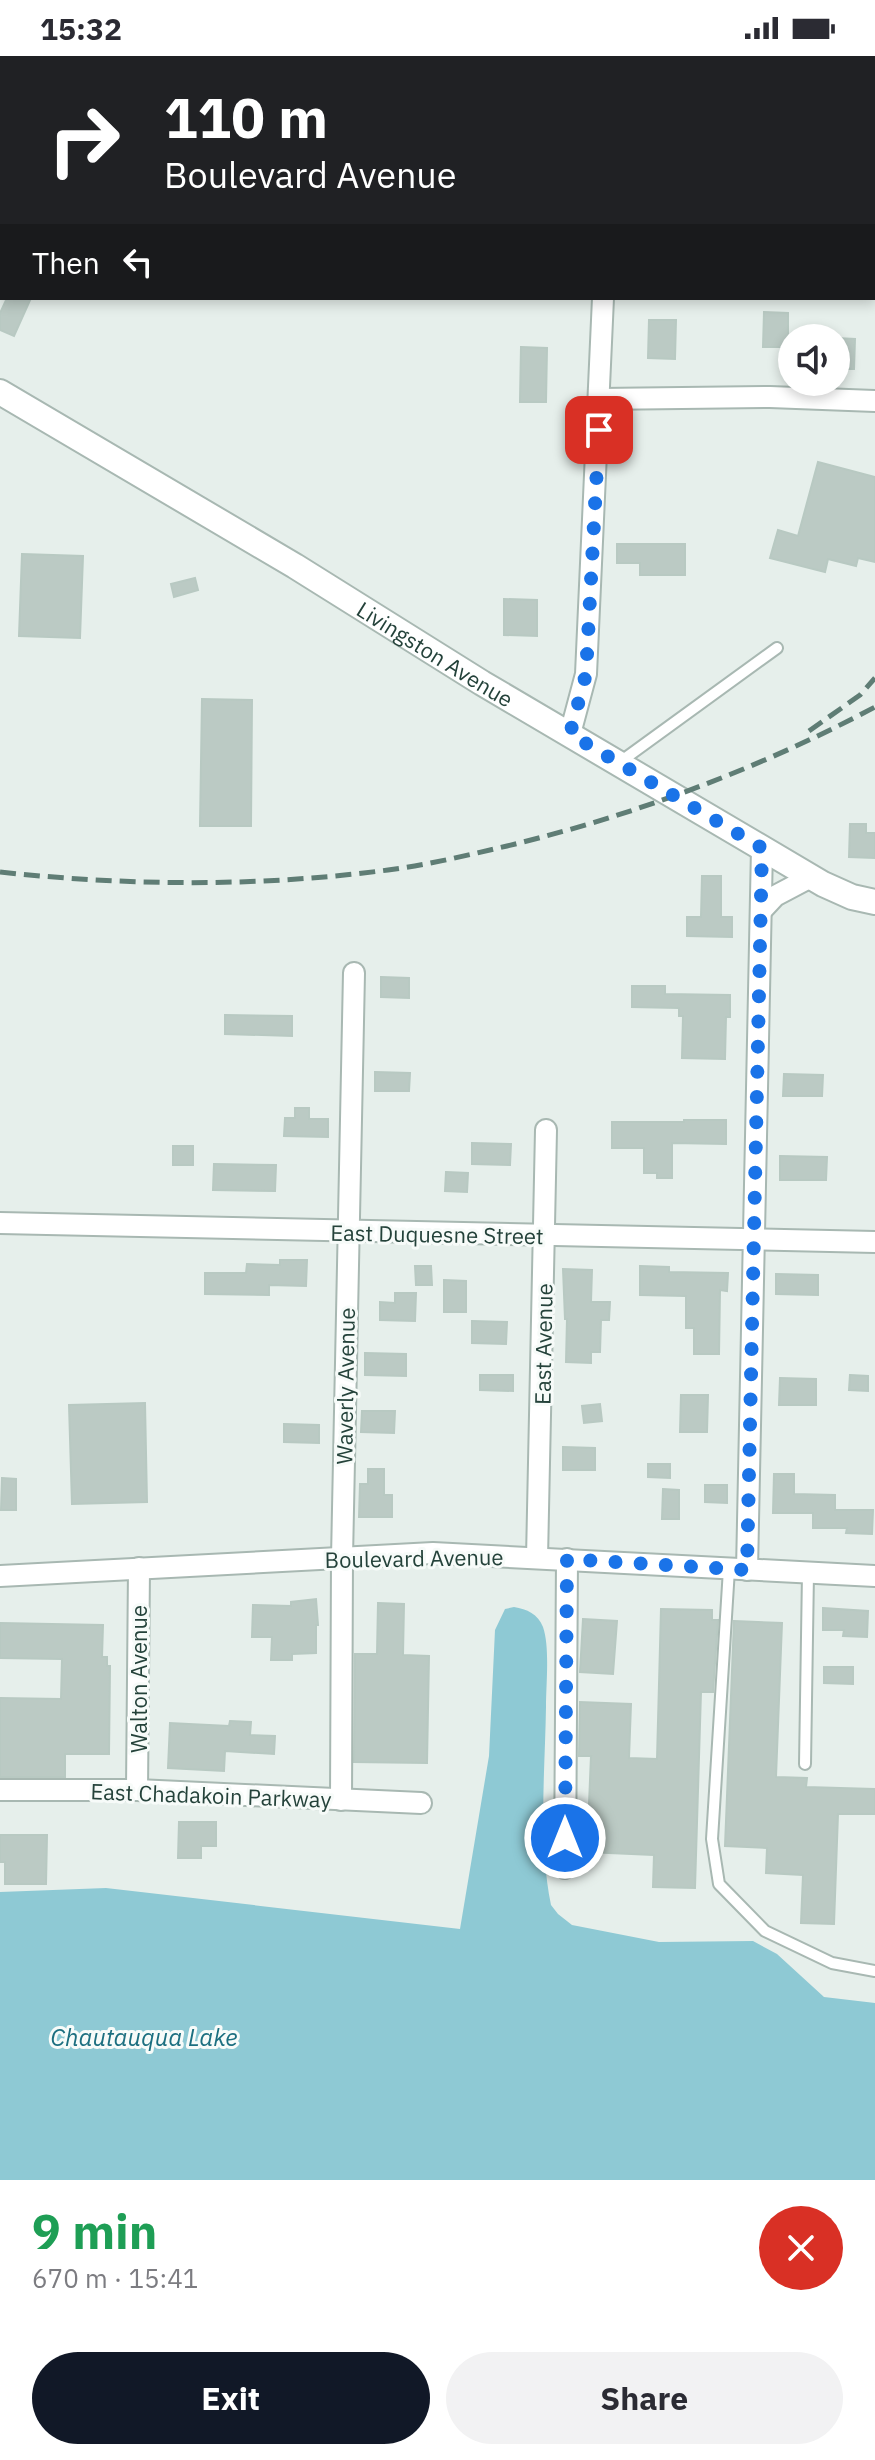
<!DOCTYPE html>
<html lang="en">
<head>
<meta charset="utf-8">
<style>
	:root { --surface:#fff; --page:#f2f2f3; --text:#2b2b33; --muted:#7c7c81; --accent:#111827 }
	body { margin:0; font-family:"IBM Plex Sans",sans-serif; background:var(--page); color:var(--text); height:100vh; display:flex; flex-direction:column; font-size:30px; white-space:nowrap }
	* { box-sizing:border-box; margin:0 }
	p { font-size:26px; color:var(--muted) }
	.icon { flex:none; width:44px; height:44px; fill:none; stroke:currentColor; stroke-width:2; stroke-linecap:round; stroke-linejoin:round }
	.map { position:relative; height:2124px; overflow:hidden }
	.sheet { display:flex; flex-direction:column; background:var(--surface); flex:1 }
	.sheet>* { flex:none }
	.hud { position:absolute; left:0px; top:0px; width:876px; height:244px; box-shadow:0 4px 12px #0003; background:#202124; color:#fff; overflow:hidden }
	.buttons { position:absolute; left:778px; top:268px; display:grid; gap:16px }
	.buttons a { display:grid; place-items:center; width:72px; height:72px; border-radius:50%; background:var(--surface); box-shadow:0 4px 12px #0003; font-size:40px }
	.pin { position:absolute; display:grid; place-items:center; width:68px; height:68px; color:#fff; margin:-34px; border-radius:16px; box-shadow:0 4px 12px #0006 }
	.me { position:absolute; width:88px; margin:-44px; rotate:0deg; stroke-linejoin:round; filter:drop-shadow(0 0 6px #0008) }
	.turn { display:flex; align-items:center; gap:28px; height:168px; padding:0 32px; font-size:36px }
	.turn .icon { width:104px; height:104px; stroke-width:2.5 }
	.turn b { display:block; font-size:56px; line-height:68px }
	.then { display:flex; align-items:center; height:76px; padding:0 32px; background:#0003; gap:16px; font-size:30px }
	.round { display:grid; place-items:center; flex:none; width:84px; height:84px; border-radius:42px; background:var(--page) }
	.summary { display:flex; align-items:center; justify-content:space-between; height:136px; padding:0 32px }
	h1 { font-size:48px; font-weight:800; line-height:60px; color:#1e9e55 }
	.button { display:flex; gap:16px; margin-top:auto; padding:16px 32px }
	.button a { flex:1; height:92px; border-radius:48px; background:var(--accent); color:#fff; font-size:32px; font-weight:800; line-height:92px; text-align:center }
	.button a+a { background:var(--page); color:var(--text) }
	.status { display:flex; justify-content:space-between; align-items:center; height:56px; padding:0 40px; background:var(--surface); direction:ltr }
	.status svg { height:22px; fill:currentColor }
	.map>svg:first-child { display:block }
</style>
</head>
<body>
<div class="status"><b>15:32</b><svg viewBox="0 0 49 12"><path d="M0 12V9h3v3zM5 12V6h3v6zM10 12V3h3v9zM15 12V0h3v12zM26 1h20v11H26zM47 4h2v5h-2z"/></svg></div>
<div class="map">
<svg width="875" height="2124" viewBox="0 0 875 2124">
	<rect width="100%" height="100%" fill="#e6efeb"/>
	<!-- water -->
	<path fill="#8ec9d4" d="M514 1551C527 1553 538 1558 543 1571 550 1591 546 1629 546 1651 545 1716 538 1785 551 1849L558 1858 572 1869 659 1886 753 1885 777 1898 824 1941 875 1947V2124H0V1836L106 1832 460 1873 489 1700 495 1574 505 1553Z"/>
	<!-- building -->
	<g fill="#bbcac4" stroke="#b8c9c2" stroke-width="2">
		<polygon points="7,242 31,242 14,280 0,274 0,257"/>
		<polygon points="764,256 788,257 788,291 763,291"/>
		<polygon points="649,264 676,264 675,303 648,302"/>
		<polygon points="836,282 855,283 854,313 836,313"/>
		<polygon points="521,291 547,292 546,346 520,346"/>
		<polygon points="818,406 875,421 875,506 858,502 856,510 828,503 825,516 770,502 778,474 798,480"/>
		<polygon points="617,488 685,488 685,519 640,519 640,507 617,507"/>
		<polygon points="22,498 83,500 80,582 19,580"/>
		<polygon points="195,522 198,534 174,541 171,528"/>
		<polygon points="504,543 537,544 537,580 504,579"/>
		<polygon points="202,643 252,644 251,770 200,770"/>
		<polygon points="850,768 866,768 866,777 875,777 875,802 849,801"/>
		<polygon points="702,820 721,820 721,861 732,861 732,881 687,880 687,861 701,861"/>
		<polygon points="381,921 409,922 409,942 381,941"/>
		<polygon points="632,930 665,930 665,938 730,939 730,961 726,961 725,1003 682,1002 683,960 679,960 679,952 632,951"/>
		<polygon points="225,959 292,960 292,980 225,978"/>
		<polygon points="375,1016 410,1017 409,1035 375,1035"/>
		<polygon points="784,1018 823,1019 822,1040 783,1040"/>
		<polygon points="295,1052 309,1052 309,1063 328,1063 328,1081 284,1080 285,1062 295,1062"/>
		<polygon points="684,1064 726,1064 726,1088 672,1087 672,1122 657,1122 657,1117 644,1117 644,1092 612,1092 612,1066 684,1066"/>
		<polygon points="472,1087 511,1088 510,1109 472,1108"/>
		<rect x="173" y="1090" width="20" height="19"/>
		<polygon points="780,1100 827,1101 826,1124 780,1124"/>
		<polygon points="214,1108 276,1109 275,1135 213,1134"/>
		<polygon points="446,1116 468,1117 467,1136 445,1135"/>
		<polygon points="280,1204 307,1204 306,1230 269,1229 269,1239 205,1238 205,1217 246,1217 247,1208 280,1209"/>
		<polygon points="415,1210 431,1210 432,1229 416,1229"/>
		<polygon points="640,1210 669,1211 669,1216 728,1217 727,1235 720,1234 719,1298 694,1298 694,1272 686,1272 686,1240 640,1239"/>
		<polygon points="563,1213 592,1214 591,1246 610,1246 609,1264 601,1264 600,1296 591,1296 591,1307 566,1306 567,1263 565,1263"/>
		<polygon points="776,1218 818,1219 818,1239 776,1238"/>
		<polygon points="444,1224 466,1225 466,1256 444,1256"/>
		<polygon points="395,1237 416,1237 415,1265 380,1264 380,1246 395,1247"/>
		<polygon points="472,1265 507,1266 506,1288 472,1287"/>
		<polygon points="365,1297 406,1298 406,1320 365,1319"/>
		<polygon points="480,1319 513,1319 513,1335 480,1334"/>
		<polygon points="850,1319 868,1320 868,1335 849,1334"/>
		<polygon points="780,1322 816,1323 816,1349 779,1349"/>
		<polygon points="681,1339 708,1339 707,1376 680,1376"/>
		<polygon points="145,1347 147,1446 72,1448 69,1349"/>
		<polygon points="600,1348 602,1365 584,1367 582,1350"/>
		<polygon points="362,1355 395,1355 394,1377 361,1376"/>
		<polygon points="284,1368 319,1369 319,1387 284,1386"/>
		<polygon points="563,1391 595,1392 595,1414 563,1414"/>
		<polygon points="648,1408 670,1408 670,1422 648,1421"/>
		<polygon points="368,1413 384,1413 384,1439 392,1439 392,1461 359,1461 360,1428 368,1428"/>
		<polygon points="774,1418 794,1418 794,1438 835,1439 835,1454 873,1454 872,1478 846,1477 847,1472 813,1472 813,1457 773,1457"/>
		<polygon points="2,1422 16,1423 16,1454 1,1454"/>
		<polygon points="705,1429 727,1429 727,1447 705,1446"/>
		<polygon points="663,1433 679,1434 679,1463 662,1463"/>
		<polygon points="316,1543 318,1569 316,1569 316,1597 292,1598 292,1604 271,1604 272,1581 252,1581 253,1549 291,1550 291,1546"/>
		<polygon points="378,1547 404,1548 403,1599 429,1600 427,1707 354,1706 355,1598 377,1598"/>
		<polygon points="823,1552 868,1555 867,1581 843,1580 844,1574 823,1574"/>
		<polygon points="661,1553 712,1554 712,1564 718,1564 713,1636 701,1636 695,1832 653,1831 654,1799 587,1796 591,1700 579,1700 580,1646 631,1648 629,1702 657,1703"/>
		<polygon points="583,1563 617,1565 613,1618 580,1616"/>
		<polygon points="734,1565 782,1567 776,1721 807,1722 806,1731 875,1733 875,1758 838,1758 834,1868 801,1867 803,1819 766,1817 767,1792 725,1790"/>
		<polygon points="0,1567 103,1569 102,1601 107,1601 107,1610 110,1610 109,1698 65,1698 65,1721 0,1721 0,1642 61,1643 62,1603 0,1602"/>
		<polygon points="824,1611 853,1611 853,1628 824,1627"/>
		<polygon points="230,1665 251,1666 250,1679 275,1680 274,1698 225,1695 224,1715 168,1712 170,1667 229,1670"/>
		<polygon points="179,1766 216,1766 216,1790 201,1790 201,1802 178,1802"/>
		<polygon points="0,1779 47,1779 46,1828 5,1828 5,1806 0,1806"/>
	</g>
	<g fill="none" stroke-linecap="round" stroke-linejoin="round">
		<!-- service casing -->
		<g stroke="#a8b8b2" stroke-width="14">
			<g id="service">
				<polyline points="620,706 777,592"/>
				<polyline points="729,1513 712,1783 719,1828 765,1875 832,1907 875,1915"/>
				<polyline points="805,1708 808,1517"/>
			</g>
		</g>
		<!-- minor casing -->
		<g stroke="#a8b8b2" stroke-width="24">
			<g id="minor">
				<polyline points="616,2 616,0"/>
				<polyline points="874,144 875,144"/>
				<polyline points="600,343 770,341 875,345"/>
				<polyline points="570,678 586,618 603,242"/>
				<polyline points="761,855 775,840 811,821"/>
				<polyline points="0,1167 875,1186"/>
				<polyline points="537,1502 546,1074"/>
				<polyline points="747,1514 762,792"/>
				<polyline points="0,1520 433,1497 875,1520"/>
				<polyline points="0,1734 137,1734 421,1747"/>
				<polyline points="137,1734 139,1512"/>
				<polyline points="341,1744 342,1502 354,917"/>
				<polyline points="565,1812 567,1503"/>
			</g>
		</g>
		<!-- tertiary casing -->
		<g stroke="#a8b8b2" stroke-width="28">
			<g id="tertiary">
				<path id="s1" d="M0 336 295 510 482 627 823 828 852 841 875 846"/>
			</g>
		</g>
		<!-- service -->
		<use href="#service" stroke="#fff" stroke-width="10"/>
		<!-- minor -->
		<use href="#minor" stroke="#fff" stroke-width="20"/>
		<!-- tertiary -->
		<use href="#tertiary" stroke="#fff" stroke-width="24"/>
		<!-- rail -->
		<g stroke="#5f7d75" stroke-width="5" stroke-dasharray="16 8" stroke-linecap="butt">
			<polyline points="809,675 860,639 875,622"/>
			<path d="M0 816C129 830 259 831 388 814 428 809 468 799 507 790 635 759 758 713 875 651"/>
		</g>
	</g>
	<g fill="none" stroke-linecap="round" stroke-linejoin="round">
		<!-- route -->
		<polyline stroke="#1a73e8" stroke-width="14" stroke-dasharray="0 25.2" points="565,1782 567,1503 747,1514 762,792 570,678 586,618 599,374"/>
	</g>
	<g text-anchor="middle" dominant-baseline="central" stroke-width="6" stroke-linejoin="round" paint-order="stroke">
		<!-- street labels -->
		<g font-size="22" fill="#24423a" stroke="#f7fbf9">
			<text stroke="none"><textPath href="#s1" startOffset="508">Livingston Avenue</textPath></text>
			<text transform="translate(437 1178) rotate(1)">East Duquesne Street</text>
			<text transform="translate(543 1288) rotate(-89)">East Avenue</text>
			<text transform="translate(345 1330) rotate(-89)">Waverly Avenue</text>
			<text transform="translate(414 1502) rotate(-1)">Boulevard Avenue</text>
			<text transform="translate(138 1623) rotate(-90)">Walton Avenue</text>
			<text transform="translate(211 1739) rotate(2)">East Chadakoin Parkway</text>
		</g>
		<!-- water labels -->
		<g font-size="24" font-style="italic" fill="#1c6f80" stroke="#f7fbf9">
			<text x="144" y="1981">Chautauqua Lake</text>
		</g>
	</g>
</svg>
<div class="buttons">
<a><svg class="icon" aria-label="sound" viewBox="0 0 24 24"><path d="M4 9h4l5-4v14l-5-4H4zM17 9q2 3 0 6"/></svg></a>
</div>
<div class="pin" style="left:599px;top:374px;background:#d93025"><svg class="icon" aria-label="arrive" viewBox="0 0 24 24"><path d="M6 21V4h12l-3 4 3 4H6"/></svg></div>
<svg class="me" style="left:565px;top:1782px" viewBox="-20 -20 40 40"><circle r="17" fill="#1a73e8" stroke="#fff" stroke-width="3"/><path d="M0-11L8 9 0 5-8 9z" fill="#fff"/></svg>
<div class="hud">
<div class="turn"><svg class="icon" aria-label="right" viewBox="0 0 24 24"><path d="M7 20v-9h11M14 6l5 5-5 5"/></svg><div><b>110 m</b>Boulevard Avenue</div></div>
<div class="then">Then<svg class="icon" aria-label="left" viewBox="0 0 24 24"><path d="M17 20v-9H6M10 6l-5 5 5 5"/></svg></div>
</div>
</div>
<section class="sheet">
<div class="summary"><div><h1>9 min</h1><p>670 m · 15:41</p></div><a class="round" style="background:#d93025;color:#fff"><svg class="icon" aria-label="close" viewBox="0 0 24 24"><path d="M6 6l12 12M18 6L6 18"/></svg></a></div>
<div class="button"><a>Exit</a><a>Share</a></div>
</section>
</body>
</html>
